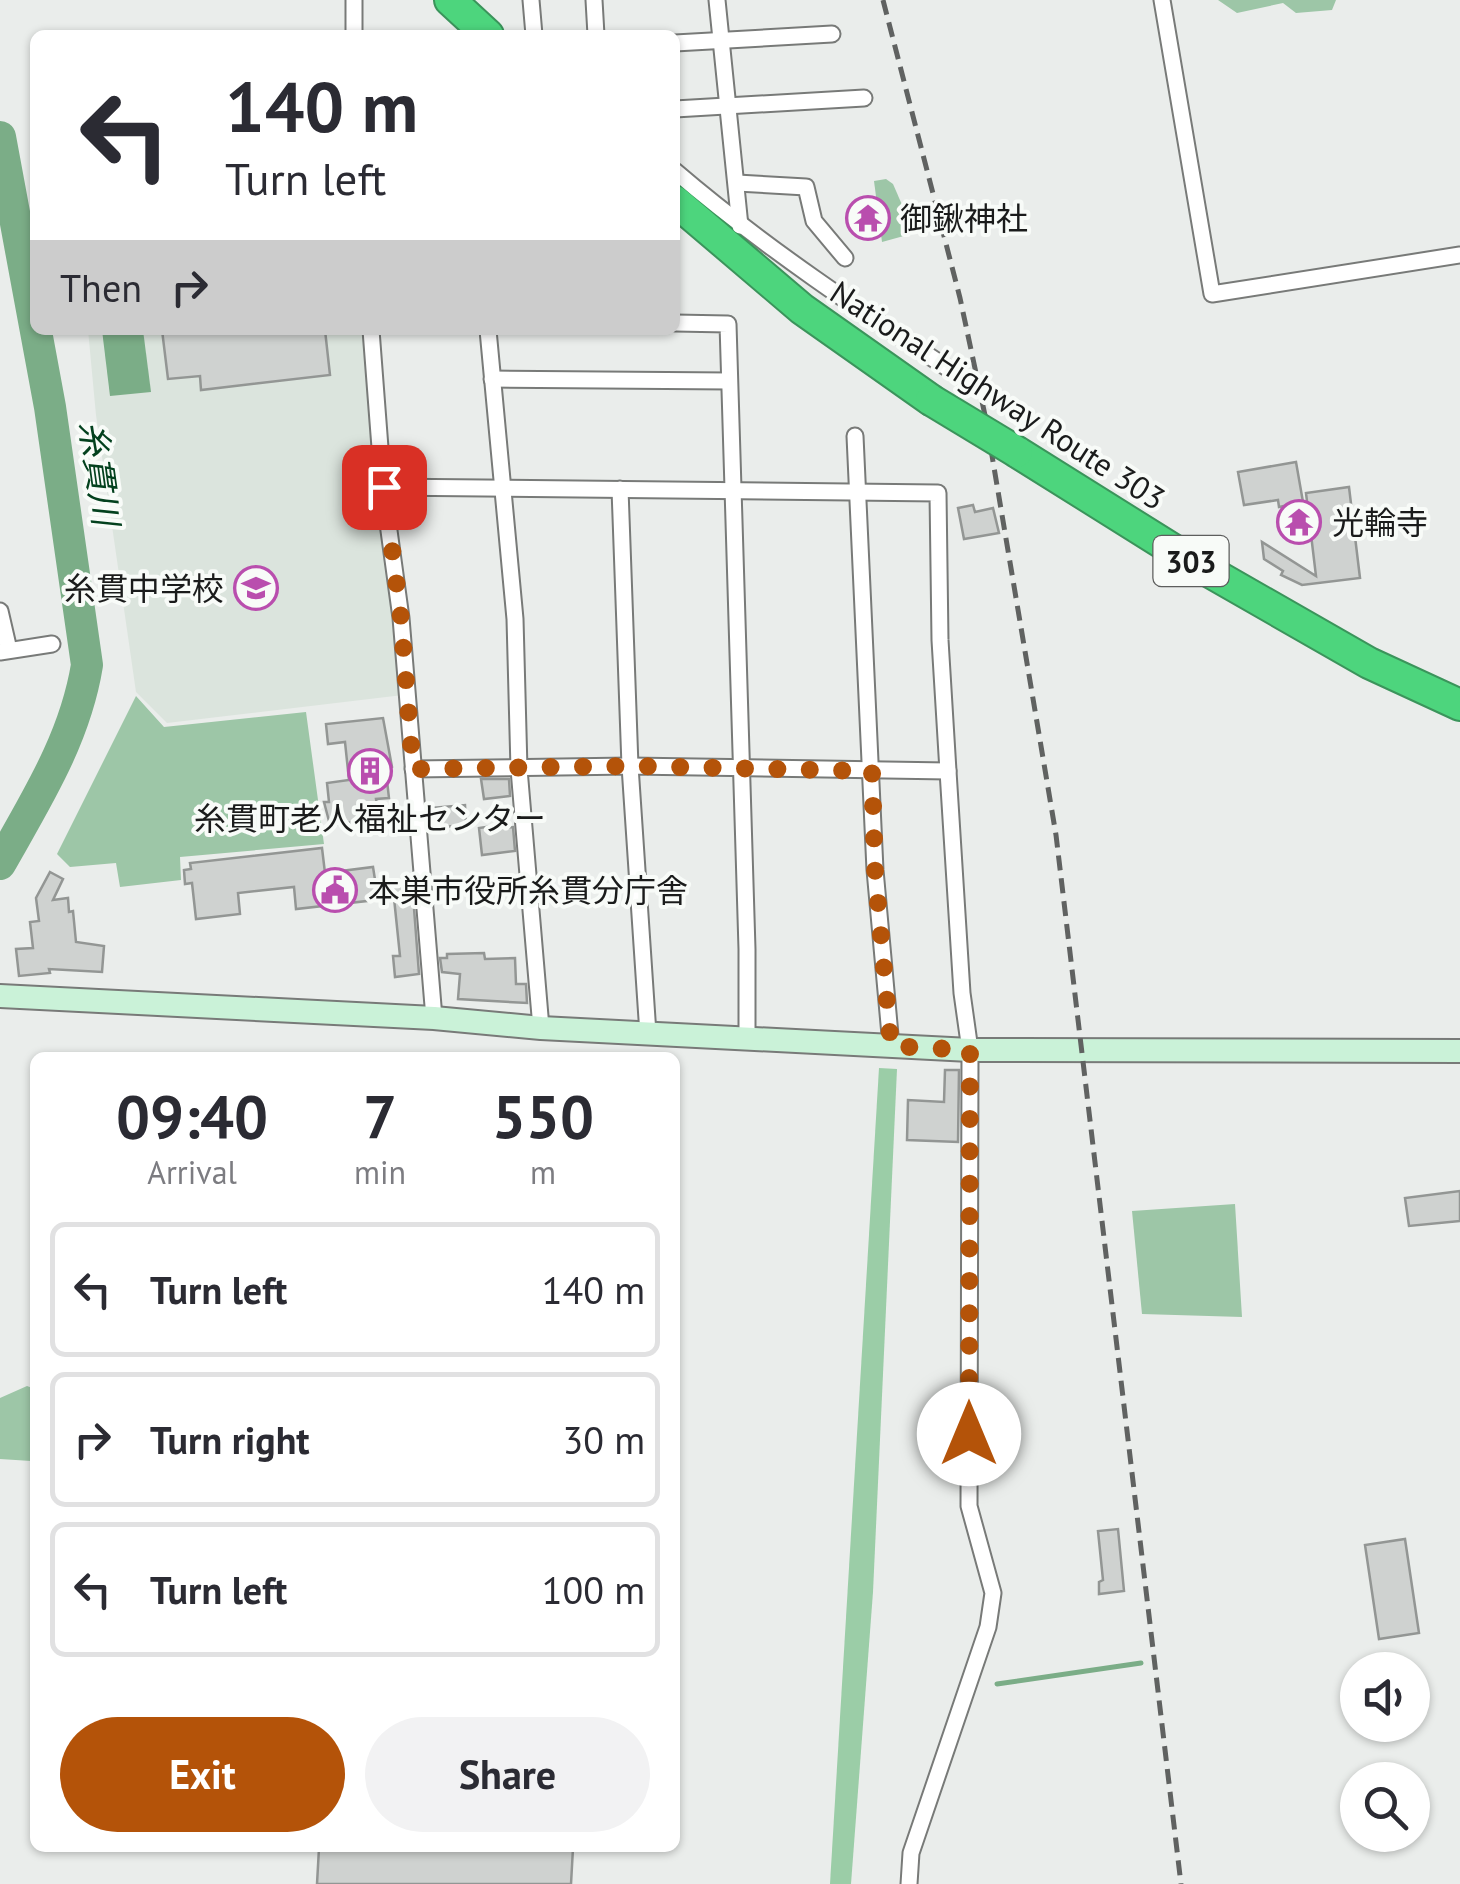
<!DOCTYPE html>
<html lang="en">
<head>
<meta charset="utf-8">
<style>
	:root { --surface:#fff; --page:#f2f2f3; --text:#2b2b33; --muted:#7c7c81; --line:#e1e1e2; --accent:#b45309 }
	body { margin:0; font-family:"PT Sans","Noto Sans JP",sans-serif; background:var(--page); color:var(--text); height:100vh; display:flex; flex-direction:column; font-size:38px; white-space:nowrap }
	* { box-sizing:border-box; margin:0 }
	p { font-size:32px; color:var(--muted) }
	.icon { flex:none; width:55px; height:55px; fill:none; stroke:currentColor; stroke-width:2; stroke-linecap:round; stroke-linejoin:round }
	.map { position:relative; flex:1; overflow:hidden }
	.side { position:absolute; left:30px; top:1052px; width:650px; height:800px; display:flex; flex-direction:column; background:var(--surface); border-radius:15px; box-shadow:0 2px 8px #0004 }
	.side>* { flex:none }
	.banner { position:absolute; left:30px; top:30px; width:650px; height:305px; border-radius:15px; box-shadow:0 2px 8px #0004; background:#fff; color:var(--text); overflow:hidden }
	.controls { position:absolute; left:1340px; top:1652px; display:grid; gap:20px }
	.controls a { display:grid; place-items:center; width:90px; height:90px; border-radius:50%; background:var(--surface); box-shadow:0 2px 8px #0004; font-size:50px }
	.pin { position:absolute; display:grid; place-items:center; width:85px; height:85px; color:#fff; margin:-42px; border-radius:20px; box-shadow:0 5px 15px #0006 }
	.me { position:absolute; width:110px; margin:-55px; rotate:0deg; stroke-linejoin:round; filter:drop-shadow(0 0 8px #0008) }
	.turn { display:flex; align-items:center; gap:35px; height:210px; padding:0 30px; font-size:45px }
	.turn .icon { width:130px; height:130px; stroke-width:2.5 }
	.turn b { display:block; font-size:70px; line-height:85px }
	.then { display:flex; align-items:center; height:95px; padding:0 30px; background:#0003; gap:20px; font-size:38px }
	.eta { display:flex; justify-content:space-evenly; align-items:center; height:170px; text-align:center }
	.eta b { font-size:60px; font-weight:700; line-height:70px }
	.cta { display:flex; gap:20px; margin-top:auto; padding:20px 30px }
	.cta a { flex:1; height:115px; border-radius:60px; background:var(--accent); color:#fff; font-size:40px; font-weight:700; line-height:115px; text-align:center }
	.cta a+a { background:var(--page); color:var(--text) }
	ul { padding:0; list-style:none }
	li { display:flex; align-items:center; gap:30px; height:135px; margin:0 20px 15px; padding:0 10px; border:5px solid var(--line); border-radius:15px }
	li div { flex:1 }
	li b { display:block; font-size:38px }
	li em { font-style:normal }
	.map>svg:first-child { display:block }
</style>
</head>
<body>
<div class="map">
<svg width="1460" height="1884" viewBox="0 0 1460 1884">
	<rect width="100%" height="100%" fill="#eaedeb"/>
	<!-- built -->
	<polygon fill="#dbe4dd" points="88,330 368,330 403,695 167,723 136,692 96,415"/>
	<!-- green -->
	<g fill="#9dc6a7">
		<polygon points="1218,0 1336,0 1332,10 1296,13 1283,3 1237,13"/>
		<polygon points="886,179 893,184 913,230 911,234 882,242 874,181"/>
		<polygon points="136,696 164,727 306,712 324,844 180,857 181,880 120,887 116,863 70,867 57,854"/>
		<polygon points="1235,1204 1242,1317 1142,1314 1132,1211"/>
		<polygon points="27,1386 35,1389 35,1455 31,1461 0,1459 0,1398"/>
	</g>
	<!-- forest -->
	<polygon fill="#9bcda7" points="879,1068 897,1069 873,1592 851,1884 830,1884"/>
	<!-- water -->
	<polygon fill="#7bad87" points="102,330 143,330 151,392 110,396"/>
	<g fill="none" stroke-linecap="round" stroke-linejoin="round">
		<!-- stream -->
		<polyline stroke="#7bad87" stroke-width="5" points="997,1684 1141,1663"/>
		<!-- river -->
		<path stroke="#7bad87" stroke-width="32" d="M0 137 50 407 87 665C75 739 36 800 0 864"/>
	</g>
	<!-- building -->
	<g fill="#cfd2d0" stroke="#939694" stroke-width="2.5">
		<polygon points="162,330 325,330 330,375 201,390 200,376 168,379"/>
		<polygon points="1296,462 1303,502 1279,507 1278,500 1244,505 1238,472"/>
		<polygon points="1349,487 1360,578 1302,585 1281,575 1283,571 1264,559 1262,542 1316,576 1306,493"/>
		<polygon points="973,505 975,512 993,508 999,533 964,539 958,508"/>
		<polygon points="383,718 392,767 386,772 389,798 376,799 379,819 330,825 324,802 329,802 327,783 349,780 345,742 328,744 326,724"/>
		<polygon points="481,779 509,779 510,796 484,799"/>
		<polygon points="465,805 466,825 433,828 432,808"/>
		<polygon points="500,825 500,828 513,827 515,851 482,855 479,828"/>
		<polygon points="322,848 325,873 373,867 376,886 412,882 419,974 395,977 393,956 400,956 394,898 296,909 294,887 238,893 240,914 196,919 192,883 185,884 184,870 191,869 190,863"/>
		<polygon points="50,872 63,879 53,900 68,898 69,912 73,911 76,942 104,946 102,972 49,969 50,973 19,976 16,949 33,948 30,922 39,921 36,898"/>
		<polygon points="484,953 485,959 515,958 516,984 526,984 527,1003 458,999 460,974 442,972 440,958 447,958 447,954"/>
		<polygon points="945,1070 959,1070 958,1142 907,1140 908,1100 944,1102"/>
		<polygon points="1460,1191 1460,1221 1409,1226 1405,1198"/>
		<polygon points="1118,1529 1124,1591 1099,1594 1099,1582 1103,1580 1098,1531"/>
		<polygon points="1405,1539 1419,1633 1379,1639 1365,1545"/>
		<polygon points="319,1848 573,1848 571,1884 317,1884"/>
	</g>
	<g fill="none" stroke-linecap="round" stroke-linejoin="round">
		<!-- street casing -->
		<g stroke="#787a78" stroke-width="19">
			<g id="street">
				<polyline points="354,0 354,35"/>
				<polyline points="531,0 534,35"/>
				<polyline points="594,0 596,35"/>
				<polyline points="717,0 740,226"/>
				<polyline points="1162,0 1212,294 1460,255"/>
				<polyline points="675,43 832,34"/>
				<polyline points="675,109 864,98"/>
				<path d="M675 171C765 248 862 312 961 377"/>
				<polyline points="737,183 806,187 814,221 845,258"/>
				<polyline points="675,323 728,324 747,949 747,1039"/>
				<polyline points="371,330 383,487 401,618 434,1018"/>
				<polyline points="488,330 515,619 519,769 541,1028"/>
				<polyline points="492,379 729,381"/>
				<polyline points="855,436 875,870 891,1046"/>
				<polyline points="383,487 938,493 940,640 948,771 630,766 413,769"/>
				<polyline points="620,489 630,766 648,1034"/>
				<polyline points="0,611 9,650"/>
				<polyline points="0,652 52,644"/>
				<polyline points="909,1884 911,1853 988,1627 993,1593 969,1506 970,1050 962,993 948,771"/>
			</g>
		</g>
		<!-- secondary casing -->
		<g stroke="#787a78" stroke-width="26">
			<polyline id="secondary" points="0,996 434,1018 541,1028 970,1050 1460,1051"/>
		</g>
		<!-- highway casing -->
		<g stroke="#3b945b" stroke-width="34">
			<g id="highway">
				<polyline points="450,0 488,35"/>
				<polyline points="675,201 802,309 931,400"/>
				<polyline points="1017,452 1196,564 1369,663 1460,705"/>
			</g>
		</g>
		<!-- street -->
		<use href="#street" stroke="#fff" stroke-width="15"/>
		<!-- secondary -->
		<use href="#secondary" stroke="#caf2d8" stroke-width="22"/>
		<!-- highway -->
		<use href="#highway" stroke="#4dd57d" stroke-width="30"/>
		<!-- rail -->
		<polyline stroke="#606261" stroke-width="5" stroke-dasharray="15 8" stroke-linecap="butt" points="883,0 960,298 986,420 1056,835 1181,1884"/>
		<!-- highway-bridge casing -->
		<g stroke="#3b945b" stroke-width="34" stroke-linecap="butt">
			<polyline id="highway-bridge" points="931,400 1017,452"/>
		</g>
		<!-- highway-bridge -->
		<use href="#highway-bridge" stroke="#4dd57d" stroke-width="30"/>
	</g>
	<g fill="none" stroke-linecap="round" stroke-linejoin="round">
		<!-- route -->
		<polyline stroke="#b45309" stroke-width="18" stroke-dasharray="0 32.4" points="384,487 401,618 413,769 630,766 872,771 875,870 891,1046 970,1050 969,1434"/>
	</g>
	<!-- icons -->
	<defs>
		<g id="temple-ring" transform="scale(2.25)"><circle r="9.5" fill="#f8fbf8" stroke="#b94eae" stroke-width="1.5"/><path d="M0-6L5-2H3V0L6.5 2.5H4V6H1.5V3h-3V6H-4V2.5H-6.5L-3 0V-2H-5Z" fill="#b94eae"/></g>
		<g id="school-ring" transform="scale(2.25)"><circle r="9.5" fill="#f8fbf8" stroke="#b94eae" stroke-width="1.5"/><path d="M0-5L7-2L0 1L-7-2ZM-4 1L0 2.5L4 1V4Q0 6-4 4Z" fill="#b94eae"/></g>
		<g id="building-ring" transform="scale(2.25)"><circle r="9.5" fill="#f8fbf8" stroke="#b94eae" stroke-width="1.5"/><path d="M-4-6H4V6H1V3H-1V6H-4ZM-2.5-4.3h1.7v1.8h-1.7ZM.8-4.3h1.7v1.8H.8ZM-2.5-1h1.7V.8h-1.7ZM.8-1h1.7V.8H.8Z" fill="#b94eae"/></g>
		<g id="civic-ring" transform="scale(2.25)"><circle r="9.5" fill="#f8fbf8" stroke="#b94eae" stroke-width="1.5"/><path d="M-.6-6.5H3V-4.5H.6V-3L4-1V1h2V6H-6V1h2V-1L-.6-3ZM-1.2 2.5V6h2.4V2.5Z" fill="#b94eae"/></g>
	</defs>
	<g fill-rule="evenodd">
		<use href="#temple-ring" x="868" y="218"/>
		<use href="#temple-ring" x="1299" y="522"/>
		<use href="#school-ring" x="256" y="588"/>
		<use href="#building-ring" x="370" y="771"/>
		<use href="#civic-ring" x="335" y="890"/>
	</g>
	<g text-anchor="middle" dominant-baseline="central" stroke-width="8" stroke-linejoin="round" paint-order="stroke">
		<!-- shield labels -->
		<rect fill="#f8fbf8" stroke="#5d5e5d" stroke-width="2.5" x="1153.5" y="536" width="75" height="50" rx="8"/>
		<g font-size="30" font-weight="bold" fill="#1a1b1b">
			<text x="1191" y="561">303</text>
		</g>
		<!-- poi labels -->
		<g font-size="32" fill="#1a1b1b" stroke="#f8fbf8" text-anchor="start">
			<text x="900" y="218">御鍬神社</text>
			<text x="1332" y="522">光輪寺</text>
			<text x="224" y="588" text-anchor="end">糸貫中学校</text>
			<text x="370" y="818" text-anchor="middle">糸貫町老人福祉センター</text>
			<text x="368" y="890">本巣市役所糸貫分庁舎</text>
		</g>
		<!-- street labels -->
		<g font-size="32" fill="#1a1b1b" stroke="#f8fbf8">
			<text transform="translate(998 395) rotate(33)">National Highway Route 303</text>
		</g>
		<!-- water labels -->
		<g font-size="35" font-style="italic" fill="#03411e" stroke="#f8fbf8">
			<text transform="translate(100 473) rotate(82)">糸貫川</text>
		</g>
	</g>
</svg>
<div class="controls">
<a><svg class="icon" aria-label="sound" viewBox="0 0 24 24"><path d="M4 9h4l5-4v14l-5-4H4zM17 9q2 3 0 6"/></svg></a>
<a><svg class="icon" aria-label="search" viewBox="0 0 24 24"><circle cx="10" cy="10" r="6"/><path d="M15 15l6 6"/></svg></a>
</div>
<div class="pin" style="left:384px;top:487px;background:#d93025"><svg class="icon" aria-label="arrive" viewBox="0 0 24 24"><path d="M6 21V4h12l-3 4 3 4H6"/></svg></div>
<svg class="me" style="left:969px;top:1434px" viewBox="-20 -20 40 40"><circle r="19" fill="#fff"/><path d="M0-13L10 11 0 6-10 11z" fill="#b45309"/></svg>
<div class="banner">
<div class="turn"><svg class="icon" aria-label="left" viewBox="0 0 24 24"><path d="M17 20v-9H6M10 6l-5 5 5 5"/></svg><div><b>140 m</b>Turn left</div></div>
<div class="then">Then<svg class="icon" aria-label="right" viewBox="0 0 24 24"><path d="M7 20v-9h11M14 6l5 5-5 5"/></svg></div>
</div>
<section class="side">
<div class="eta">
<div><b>09:40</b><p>Arrival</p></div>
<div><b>7</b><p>min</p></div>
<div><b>550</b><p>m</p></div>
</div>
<ul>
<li><svg class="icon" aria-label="left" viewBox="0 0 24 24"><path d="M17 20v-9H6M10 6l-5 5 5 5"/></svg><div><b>Turn left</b></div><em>140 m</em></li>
<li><svg class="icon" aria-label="right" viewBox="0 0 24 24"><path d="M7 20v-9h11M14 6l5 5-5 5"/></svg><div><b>Turn right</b></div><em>30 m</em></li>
<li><svg class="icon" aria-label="left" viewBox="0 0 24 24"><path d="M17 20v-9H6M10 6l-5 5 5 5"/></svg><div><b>Turn left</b></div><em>100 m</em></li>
</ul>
<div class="cta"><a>Exit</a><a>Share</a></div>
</section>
</div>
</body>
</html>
